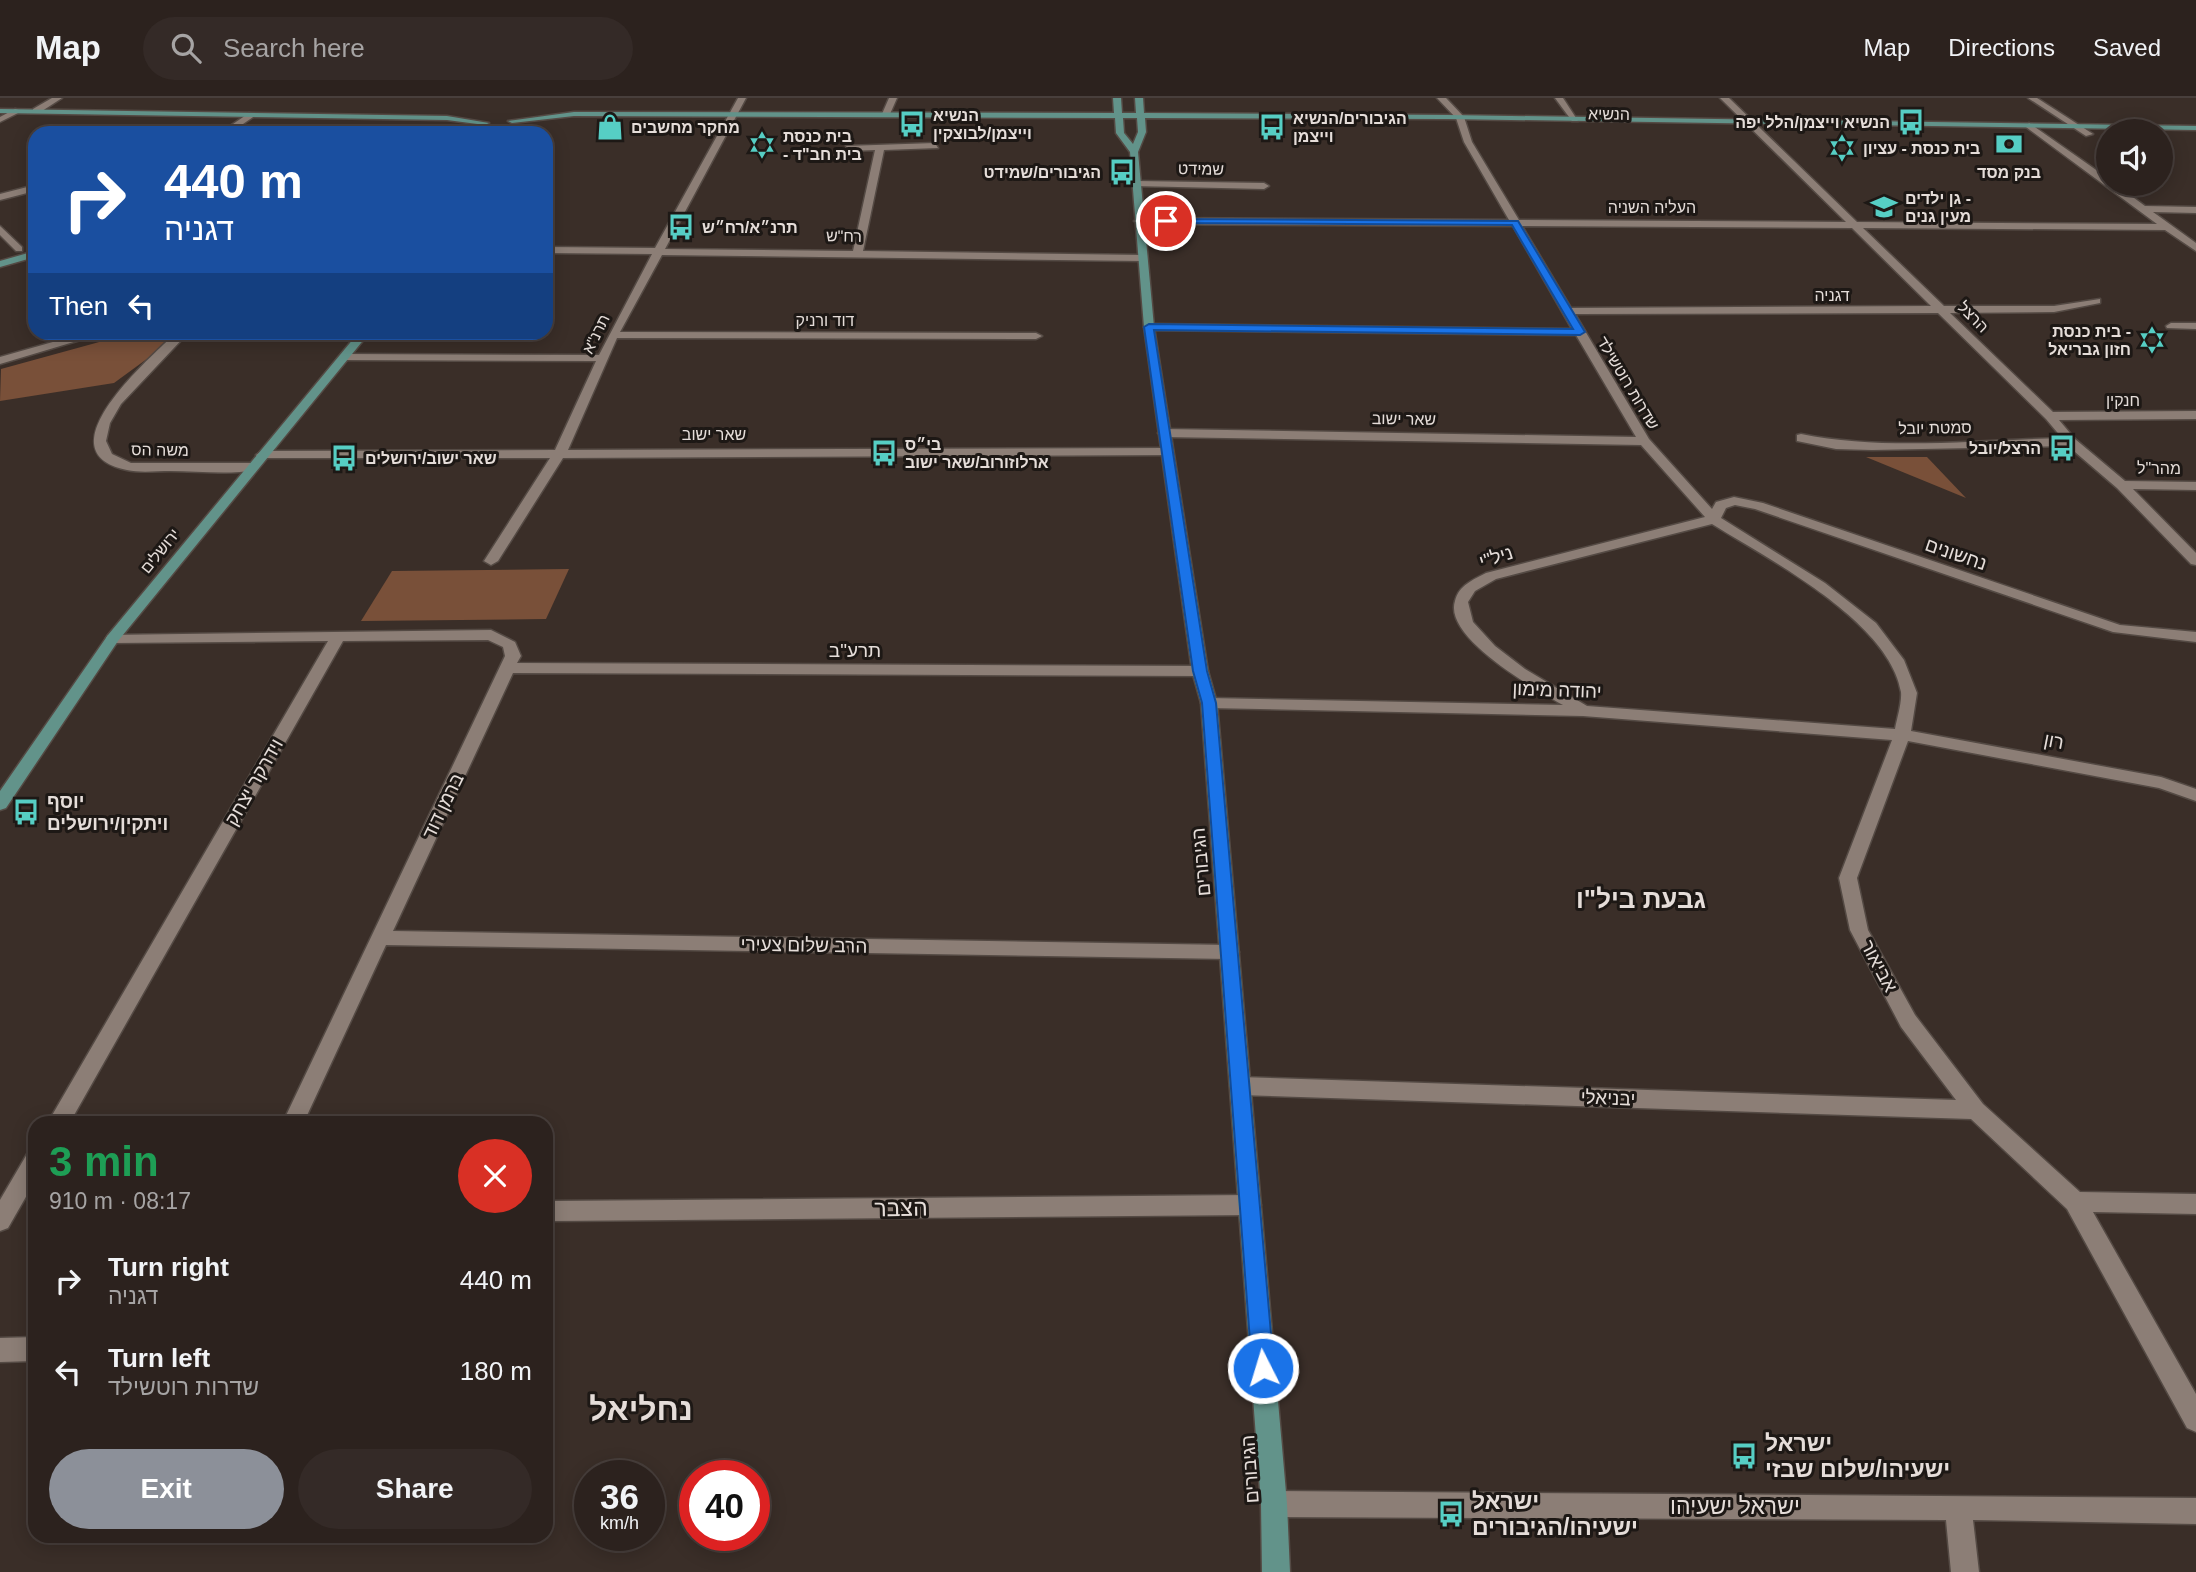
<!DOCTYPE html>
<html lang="en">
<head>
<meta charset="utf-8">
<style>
	:root { --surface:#2c221e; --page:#342a27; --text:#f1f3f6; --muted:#a6a4a4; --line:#483f3c; --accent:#8c9099 }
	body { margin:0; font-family:Helvetica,"Noto Sans Hebrew",sans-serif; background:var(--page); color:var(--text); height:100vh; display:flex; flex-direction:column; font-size:26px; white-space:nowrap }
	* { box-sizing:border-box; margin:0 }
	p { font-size:23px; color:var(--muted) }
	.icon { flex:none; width:38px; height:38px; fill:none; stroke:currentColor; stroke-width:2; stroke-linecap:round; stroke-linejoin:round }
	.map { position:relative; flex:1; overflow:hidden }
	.drawer { position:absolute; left:28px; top:1018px; width:525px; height:427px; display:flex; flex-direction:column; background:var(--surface); border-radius:21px; box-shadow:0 4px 18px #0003,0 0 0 2px var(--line) }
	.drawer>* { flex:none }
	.hud { position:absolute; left:28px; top:28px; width:525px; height:214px; border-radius:21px; box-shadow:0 4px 18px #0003,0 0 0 2px var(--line); background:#1a4fa0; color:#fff; overflow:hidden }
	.fabs { position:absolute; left:2096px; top:21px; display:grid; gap:14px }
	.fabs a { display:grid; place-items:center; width:77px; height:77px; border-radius:50%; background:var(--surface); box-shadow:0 4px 18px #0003,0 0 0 2px var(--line); font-size:35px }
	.speed { position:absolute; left:574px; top:1362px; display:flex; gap:14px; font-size:35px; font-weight:700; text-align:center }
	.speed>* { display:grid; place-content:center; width:91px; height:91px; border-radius:50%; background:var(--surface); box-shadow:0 4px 18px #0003,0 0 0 2px var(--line); line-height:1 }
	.speed small { font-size:18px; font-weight:400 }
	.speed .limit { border:10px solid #d22; background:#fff; color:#111 }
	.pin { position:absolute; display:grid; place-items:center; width:60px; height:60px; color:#fff; margin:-30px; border:4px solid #fff; border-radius:50%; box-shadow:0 2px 7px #0007 }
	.me { position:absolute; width:77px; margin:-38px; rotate:355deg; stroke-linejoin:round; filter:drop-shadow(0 0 5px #0008) }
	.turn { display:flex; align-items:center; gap:24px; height:147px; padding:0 21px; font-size:32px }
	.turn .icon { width:91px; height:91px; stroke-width:2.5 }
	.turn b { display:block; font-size:49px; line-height:60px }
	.then { display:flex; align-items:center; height:66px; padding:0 21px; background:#0003; gap:14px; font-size:26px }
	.round { display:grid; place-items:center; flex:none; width:74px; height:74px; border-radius:37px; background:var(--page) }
	.headline { display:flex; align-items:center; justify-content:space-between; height:119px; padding:0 21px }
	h1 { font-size:42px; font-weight:600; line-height:52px; color:#1e9e55 }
	.action { display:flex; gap:14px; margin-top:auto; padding:14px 21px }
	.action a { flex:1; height:80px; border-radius:42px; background:var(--accent); color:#fff; font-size:28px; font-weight:600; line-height:80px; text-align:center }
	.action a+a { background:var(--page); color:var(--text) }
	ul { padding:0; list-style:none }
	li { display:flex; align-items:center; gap:21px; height:91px; padding:0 21px }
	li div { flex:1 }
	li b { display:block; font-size:26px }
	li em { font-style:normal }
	header { display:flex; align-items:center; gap:42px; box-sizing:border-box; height:98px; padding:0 35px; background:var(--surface); border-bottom:2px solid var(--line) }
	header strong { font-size:33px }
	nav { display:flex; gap:38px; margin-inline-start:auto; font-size:24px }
	.search { width:490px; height:63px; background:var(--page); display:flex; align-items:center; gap:18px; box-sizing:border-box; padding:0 24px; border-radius:38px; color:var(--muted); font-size:26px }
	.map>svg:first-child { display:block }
</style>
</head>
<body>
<header>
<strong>Map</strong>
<div class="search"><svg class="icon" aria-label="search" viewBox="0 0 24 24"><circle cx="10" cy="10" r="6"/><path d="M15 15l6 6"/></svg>Search here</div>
<nav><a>Map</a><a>Directions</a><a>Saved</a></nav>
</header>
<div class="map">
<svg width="2196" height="1474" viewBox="0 0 2196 1474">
	<rect width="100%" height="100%" fill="#3a2e28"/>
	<!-- green -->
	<g fill="#795039">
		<polygon points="132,235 172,235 155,255 114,285 0,303 1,271"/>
		<polygon points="1866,359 1927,359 1966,400"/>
		<polygon points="569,471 546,521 361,523 392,473"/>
	</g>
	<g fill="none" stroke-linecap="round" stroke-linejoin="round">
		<!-- street casing -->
		<g stroke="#544a44" stroke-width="3">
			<g id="street">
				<polygon points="52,0 62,0 39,15 33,15 33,11"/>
				<polygon points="738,0 746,0 665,151 853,153 875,52 849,53 846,48 935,45 938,50 884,52 863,153 1142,157 1147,160 1142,163 662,157 620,234 1036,235 1042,238 1036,241 617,240 568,352 1167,350 1173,354 1171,357 563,360 498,463 491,467 484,463 550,360 258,360 256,357 262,353 555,352 596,263 345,262 339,259 345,256 599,257 652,156 546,155 546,149 655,150"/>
				<polygon points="889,0 897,0 890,16 886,18 882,16"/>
				<path d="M1437 0H1446L1464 19 1472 44 1519 122 1846 124 1720 0H1729L1857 124 2157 126 2026 29 2029 25 2109 81V86H2115L2145 108 2196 109V115L2153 114 2196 145V153L2165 132 1863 130 1944 208H2054L2100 201V205L2054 214 1950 215 2053 314 2196 313V321L2059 322 2075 341 2125 383 2196 384V392L2133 391 2196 455V467L2191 466 2117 390 2068 348 1872 352 1836 351 1797 343V337L1801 336C1884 353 1977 342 2062 340L2046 321 1938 215 1575 216 1649 341 1712 411 1716 404 1734 399 1763 405 2120 527 2196 534V544L2113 534 1755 411 1735 407 1726 410 1721 420 1825 485 1876 525 1904 562 1917 595 1911 633 2161 679 2196 691V703L2159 690 1908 643 1857 780 1868 832 1915 917 1983 1006 2080 1094 2196 1096V1116L2093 1114 2196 1296V1334L2187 1330 2067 1111 1971 1021 1240 997 1233 994 1230 988 1233 982 1240 979 1956 1002 1901 929 1850 832 1839 780 1892 642 1583 618 1209 610 1201 605 1209 600 1563 607C1537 592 1443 540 1455 503 1459 487 1473 482 1486 475L1705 419 1641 347 1164 339 1158 335 1164 331 1636 339 1576 237 1149 232 1144 229 1149 226 1572 231 1513 128 1139 126 1134 123 1139 120 1509 122 1464 44 1456 20ZM1522 128 1852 130 1931 208 1571 210ZM1712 426C1768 461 1889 523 1901 594 1902 605 1897 620 1895 631L1587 608 1525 571 1495 548 1473 524 1468 504 1475 493 1496 481Z"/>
				<polygon points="1555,0 1563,0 1578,23 1572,23"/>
				<polygon points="2028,0 2037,0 2093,36 2086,38"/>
				<polygon points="15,11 22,13 0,24 0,19"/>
				<polygon points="249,15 256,17 230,35 220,35"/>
				<polygon points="1137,83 1264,85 1269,88 1264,91 1134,88"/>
				<polygon points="35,87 35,93 0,102 0,96"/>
				<polygon points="0,128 22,149 22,153 16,153 0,137"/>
				<polygon points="2171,225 2196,225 2196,231 2167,230 2166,228"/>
				<polygon points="88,234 107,234 0,266 0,259"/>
				<path d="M177 234H189L121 306 110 325 106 343 112 356 131 365H251L255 366V372C229 377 197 373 170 373 157 373 140 375 127 372 40 354 151 259 177 234Z"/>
				<polygon points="491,532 515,544 521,558 517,565 1200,568 1208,573 1200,578 513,575 393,833 1229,847 1236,849 1239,854 1236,859 1229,861 386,847 303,1026 282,1026 505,558 503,549 488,542 343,543 69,1026 47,1026 328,543 113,545 108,543 106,540 108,537"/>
				<polygon points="35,1053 35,1083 8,1130 0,1133 0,1102 27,1056"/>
				<polygon points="1250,1097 1258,1100 1261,1107 1258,1114 1250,1117 553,1123 546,1121 546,1105 553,1103"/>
				<polygon points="35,1239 35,1263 0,1264 0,1240"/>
				<polygon points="1274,1393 2196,1400 2196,1426 1973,1422 1979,1474 1951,1474 1946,1422 1274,1419 1265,1415 1261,1406 1265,1397"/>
			</g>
		</g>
		<!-- secondary casing -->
		<g stroke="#544a44" stroke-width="3">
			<g id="secondary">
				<path d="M1113 0H1121L1122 15H1136L1135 0H1143L1144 15 1448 17 2196 28V32L1448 21 1145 20 1146 34 1138 54 1154 229 1208 573 1217 605 1287 1406 1290 1474H1262L1261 1406 1201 605 1192 573 1144 229 1130 54 1116 35 1115 20 574 18 512 25 508 23 574 14 1114 15ZM1123 20H1137L1138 34 1133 46 1124 35Z"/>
				<polygon points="0,11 447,18 489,25 485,27 447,22 0,15"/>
				<polygon points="35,153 35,159 0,169 0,163"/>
				<polygon points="359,234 370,234 118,543 6,710 0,712 0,693 108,537"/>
			</g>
		</g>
		<!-- street -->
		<use href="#street" fill="#8c7e76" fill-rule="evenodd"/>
		<!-- secondary -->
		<use href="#secondary" fill="#62938a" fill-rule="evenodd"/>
	</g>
	<!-- route -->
	<polygon fill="#1a73e8" stroke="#114b97" stroke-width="2" points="1166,121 1518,123 1585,234 1580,237 1154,232 1207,573 1216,605 1274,1270 1271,1277 1263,1281 1255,1277 1252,1270 1202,605 1193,573 1144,229 1149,226 1573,231 1512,127 1163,125"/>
	<!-- icons -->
	<defs>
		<g id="bus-bare" transform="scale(2.1)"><path d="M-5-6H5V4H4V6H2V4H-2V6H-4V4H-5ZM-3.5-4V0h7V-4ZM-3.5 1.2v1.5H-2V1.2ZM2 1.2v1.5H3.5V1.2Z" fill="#56cec4" stroke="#1d1815" stroke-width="2.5" paint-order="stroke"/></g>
		<g id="shop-bare" transform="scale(2.1)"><path d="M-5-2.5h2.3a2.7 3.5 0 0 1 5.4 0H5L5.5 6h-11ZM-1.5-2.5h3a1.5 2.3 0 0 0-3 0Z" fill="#56cec4" stroke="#1d1815" stroke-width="2.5" paint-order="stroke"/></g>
		<g id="bank-bare" transform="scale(2.1)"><path d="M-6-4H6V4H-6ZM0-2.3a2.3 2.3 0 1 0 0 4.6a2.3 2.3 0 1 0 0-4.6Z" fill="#56cec4" stroke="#1d1815" stroke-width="2.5" paint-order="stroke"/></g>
		<g id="synagogue-bare" transform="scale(2.1)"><path d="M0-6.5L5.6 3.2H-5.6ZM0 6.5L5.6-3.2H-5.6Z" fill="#56cec4" stroke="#1d1815" stroke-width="2.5" paint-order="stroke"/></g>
		<g id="school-bare" transform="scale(2.1)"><path d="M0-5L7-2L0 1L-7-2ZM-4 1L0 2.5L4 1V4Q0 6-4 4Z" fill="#56cec4" stroke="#1d1815" stroke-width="2.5" paint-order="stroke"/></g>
	</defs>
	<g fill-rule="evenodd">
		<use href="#bus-bare" x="1911" y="24"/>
		<use href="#bus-bare" x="912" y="26"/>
		<use href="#shop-bare" x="610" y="29"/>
		<use href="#bus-bare" x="1272" y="29"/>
		<use href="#bank-bare" x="2009" y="46"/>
		<use href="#synagogue-bare" x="762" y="47"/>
		<use href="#synagogue-bare" x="1842" y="50"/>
		<use href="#bus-bare" x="1122" y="74"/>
		<use href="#school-bare" x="1884" y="109"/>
		<use href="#bus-bare" x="681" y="129"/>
		<use href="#synagogue-bare" x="2152" y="242"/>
		<use href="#bus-bare" x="2062" y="350"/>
		<use href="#bus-bare" x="884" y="355"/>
		<use href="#bus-bare" x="344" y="360"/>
		<use href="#bus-bare" x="26" y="714"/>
		<use href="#bus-bare" x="1744" y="1358"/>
		<use href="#bus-bare" x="1451" y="1416"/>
	</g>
	<g text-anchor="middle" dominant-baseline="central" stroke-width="6" stroke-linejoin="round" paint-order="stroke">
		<!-- far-street labels -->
		<g font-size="16" fill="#e5ddd9" stroke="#1d1815">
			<text transform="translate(1609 16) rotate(1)">הנשיא</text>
			<text transform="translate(1201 71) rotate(1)">שמידט</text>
			<text x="1652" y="109">העליה השניה</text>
			<text transform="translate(844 138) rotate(1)">רח"ש</text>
			<text x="1832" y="197">דגניה</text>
			<text transform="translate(1973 219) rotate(45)">הרצל</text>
			<text x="825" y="222">דוד ורניק</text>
			<text transform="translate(596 236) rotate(-64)">תרנ"א</text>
			<text transform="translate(1628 285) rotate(59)">שדרות רוטשילד</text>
			<text x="2123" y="302">חנקין</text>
			<text transform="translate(1404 321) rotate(1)">שאר ישוב</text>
			<text transform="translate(1935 330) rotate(-1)">סמטת יובל</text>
			<text x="714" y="336">שאר ישוב</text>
			<text transform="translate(160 352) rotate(1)">משה הס</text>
			<text x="2159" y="370">מהר"ל</text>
			<text transform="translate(160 453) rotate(-51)">ירושלים</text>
		</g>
		<!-- far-poi labels -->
		<g font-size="16" font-weight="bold" fill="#e5ddd9" stroke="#1d1815" text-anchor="start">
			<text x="933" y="17">הנשיא<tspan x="933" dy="18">וייצמן/לבוצקין</tspan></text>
			<text x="1293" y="20">הגיבורים/הנשיא<tspan x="1293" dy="18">וייצמן</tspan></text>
			<text x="1890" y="24" text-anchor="end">הנשיא וייצמן/הלל יפה</text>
			<text x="631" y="29">מחקר מחשבים</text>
			<text x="783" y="38">בית כנסת<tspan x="783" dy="18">- בית חב"ד</tspan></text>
			<text x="1863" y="50">בית כנסת - עציון</text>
			<text x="1101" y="74" text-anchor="end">הגיבורים/שמידט</text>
			<text x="2009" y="74" text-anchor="middle">בנק מסד</text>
			<text x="1905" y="100">גן ילדים -<tspan x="1905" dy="18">מעין גנים</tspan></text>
			<text x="702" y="129">תרנ״א/רח״ש</text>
			<text x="2131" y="233" text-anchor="end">בית כנסת -<tspan x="2131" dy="18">חזון גבריאל</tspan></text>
			<text x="905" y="346">בי״ס<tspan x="905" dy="18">ארלוזורוב/שאר ישוב</tspan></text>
			<text x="2041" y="350" text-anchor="end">הרצל/יובל</text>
			<text x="365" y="360">שאר ישוב/ירושלים</text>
		</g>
		<!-- street labels -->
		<g font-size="19" fill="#e5ddd9" stroke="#1d1815">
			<text transform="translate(1956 456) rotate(19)">נחשונים</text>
			<text transform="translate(1496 459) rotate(-18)">ניל"י</text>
			<text x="855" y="552">תרע"ב</text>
			<text transform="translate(1557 592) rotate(2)">יהודה מימון</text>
			<text transform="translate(2054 643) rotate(11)">רון</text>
			<text transform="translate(254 684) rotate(-60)">וידרקר יצחק</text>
			<text transform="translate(443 708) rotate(-64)">ברמן דוד</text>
			<text transform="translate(1201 764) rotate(-95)">הגיבורים</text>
			<text transform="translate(804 847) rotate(1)">הרב שלום צעירי</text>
			<text transform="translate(1879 868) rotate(62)">אביאור</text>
			<text transform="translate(1608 1000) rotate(2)">יבניאלי</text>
			<text transform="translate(1250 1371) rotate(-94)">הגיבורים</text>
		</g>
		<!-- poi labels -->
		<g font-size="19" font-weight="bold" fill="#e5ddd9" stroke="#1d1815" text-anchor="start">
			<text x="47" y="703">יוסף<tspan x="47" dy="22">ויתקין/ירושלים</tspan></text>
		</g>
		<!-- near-street labels -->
		<g font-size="23" fill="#e5ddd9" stroke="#1d1815">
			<text transform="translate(901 1110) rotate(-1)">הצבר</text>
			<text x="1735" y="1408">ישראל ישעיהו</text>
		</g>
		<!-- near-poi labels -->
		<g font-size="23" font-weight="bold" fill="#e5ddd9" stroke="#1d1815" text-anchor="start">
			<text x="1765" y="1345">ישראל<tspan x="1765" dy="26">ישעיהו/שלום שבזי</tspan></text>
			<text x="1472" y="1403">ישראל<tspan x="1472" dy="26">ישעיהו/הגיבורים</tspan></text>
		</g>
		<!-- district labels -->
		<g font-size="26" font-weight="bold" fill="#e5ddd9" stroke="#1d1815">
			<text x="1641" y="801">גבעת ביל"ו</text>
		</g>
		<!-- near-district labels -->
		<g font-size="32" font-weight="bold" fill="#e5ddd9" stroke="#1d1815">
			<text x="641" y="1311">נחליאל</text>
		</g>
	</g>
</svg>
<div class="fabs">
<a><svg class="icon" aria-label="sound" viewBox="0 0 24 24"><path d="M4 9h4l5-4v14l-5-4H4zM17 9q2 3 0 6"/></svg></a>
</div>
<div class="speed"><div>36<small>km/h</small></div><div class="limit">40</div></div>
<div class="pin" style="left:1166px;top:123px;background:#d93025"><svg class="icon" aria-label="arrive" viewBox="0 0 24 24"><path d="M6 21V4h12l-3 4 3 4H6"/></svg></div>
<svg class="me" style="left:1263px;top:1270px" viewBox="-20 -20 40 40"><circle r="17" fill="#1a73e8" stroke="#fff" stroke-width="3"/><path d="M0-11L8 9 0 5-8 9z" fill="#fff"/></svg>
<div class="hud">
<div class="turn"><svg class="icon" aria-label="right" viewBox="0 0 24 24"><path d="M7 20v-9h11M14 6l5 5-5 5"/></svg><div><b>440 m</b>דגניה</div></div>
<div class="then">Then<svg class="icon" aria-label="left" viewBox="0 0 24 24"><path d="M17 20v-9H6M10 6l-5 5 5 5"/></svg></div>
</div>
<section class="drawer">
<div class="headline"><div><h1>3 min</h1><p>910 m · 08:17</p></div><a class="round" style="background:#d93025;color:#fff"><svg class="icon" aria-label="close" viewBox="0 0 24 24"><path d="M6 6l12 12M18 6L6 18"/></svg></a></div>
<ul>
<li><svg class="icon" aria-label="right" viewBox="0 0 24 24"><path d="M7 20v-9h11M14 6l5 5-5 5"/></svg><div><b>Turn right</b><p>דגניה</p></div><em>440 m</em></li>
<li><svg class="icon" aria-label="left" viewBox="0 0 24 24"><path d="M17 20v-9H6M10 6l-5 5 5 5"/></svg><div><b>Turn left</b><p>שדרות רוטשילד</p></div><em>180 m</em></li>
</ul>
<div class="action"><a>Exit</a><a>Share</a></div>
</section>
</div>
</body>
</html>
